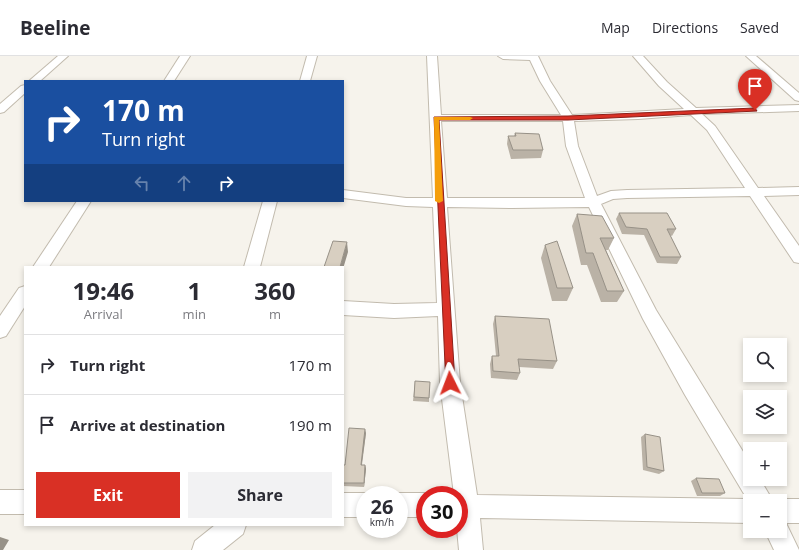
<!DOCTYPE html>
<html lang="en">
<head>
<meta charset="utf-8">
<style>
	:root { --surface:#fff; --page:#f2f2f3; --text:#2b2b33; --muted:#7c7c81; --line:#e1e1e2; --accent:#d93025 }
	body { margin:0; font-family:"Open Sans",sans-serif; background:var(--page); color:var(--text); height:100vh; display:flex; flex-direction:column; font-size:15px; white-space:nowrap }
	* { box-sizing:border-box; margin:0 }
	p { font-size:13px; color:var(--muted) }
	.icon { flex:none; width:22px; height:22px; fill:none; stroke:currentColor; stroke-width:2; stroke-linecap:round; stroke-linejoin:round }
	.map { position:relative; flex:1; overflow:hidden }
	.side { position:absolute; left:24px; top:210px; width:320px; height:260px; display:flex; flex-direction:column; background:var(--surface); border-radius:0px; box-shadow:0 2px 6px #0003 }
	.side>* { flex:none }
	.guide { position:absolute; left:24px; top:24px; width:320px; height:122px; border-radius:0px; box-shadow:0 2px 6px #0003; background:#1a4fa0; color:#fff; overflow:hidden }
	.tools { position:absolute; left:743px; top:282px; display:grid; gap:8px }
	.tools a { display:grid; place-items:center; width:44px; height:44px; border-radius:0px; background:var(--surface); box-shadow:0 2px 6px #0003; font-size:20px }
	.speed { position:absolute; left:356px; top:430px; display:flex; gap:8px; font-size:20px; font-weight:700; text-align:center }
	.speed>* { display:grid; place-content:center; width:52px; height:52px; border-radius:50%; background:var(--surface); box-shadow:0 2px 6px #0003; line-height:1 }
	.speed small { font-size:10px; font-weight:400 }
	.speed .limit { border:6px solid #d22; background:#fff; color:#111 }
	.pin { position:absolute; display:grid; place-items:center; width:34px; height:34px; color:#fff; margin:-41px -17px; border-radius:50% 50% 50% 0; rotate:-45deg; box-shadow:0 0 4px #0007 }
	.pin .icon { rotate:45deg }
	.me { position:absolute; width:44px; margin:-22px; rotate:357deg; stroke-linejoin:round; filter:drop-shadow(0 0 3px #0008) }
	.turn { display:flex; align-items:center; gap:14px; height:84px; padding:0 12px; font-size:18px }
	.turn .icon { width:52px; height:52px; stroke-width:2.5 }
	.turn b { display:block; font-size:28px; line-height:34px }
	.lanes { display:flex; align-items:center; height:38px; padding:0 12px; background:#0003; justify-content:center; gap:20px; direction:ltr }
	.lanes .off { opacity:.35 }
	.eta { display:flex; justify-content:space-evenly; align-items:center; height:68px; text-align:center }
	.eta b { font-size:24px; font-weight:700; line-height:28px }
	.cta { display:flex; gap:8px; margin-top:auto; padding:8px 12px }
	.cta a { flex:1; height:46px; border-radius:0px; background:var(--accent); color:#fff; font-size:16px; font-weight:700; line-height:46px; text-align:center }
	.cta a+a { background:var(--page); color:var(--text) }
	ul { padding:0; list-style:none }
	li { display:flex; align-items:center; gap:12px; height:60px; padding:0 12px; border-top:1px solid var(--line) }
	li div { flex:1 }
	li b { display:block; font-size:15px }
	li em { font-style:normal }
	header { display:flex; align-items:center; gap:24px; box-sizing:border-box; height:56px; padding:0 20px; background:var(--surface); border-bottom:1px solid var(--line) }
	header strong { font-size:19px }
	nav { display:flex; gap:22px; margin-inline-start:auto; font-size:14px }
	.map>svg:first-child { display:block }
</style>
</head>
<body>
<header>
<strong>Beeline</strong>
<nav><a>Map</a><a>Directions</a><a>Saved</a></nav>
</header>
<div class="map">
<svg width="799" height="494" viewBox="0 0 799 494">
	<rect width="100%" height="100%" fill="#f6f3ec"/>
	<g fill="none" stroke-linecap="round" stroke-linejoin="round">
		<!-- minor casing -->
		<g stroke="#c2bbae" stroke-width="2">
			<g id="minor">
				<polygon points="58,0 68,0 40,25 29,25"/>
				<polygon points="180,0 190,0 174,25 164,25"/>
				<polygon points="307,0 317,0 310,25 300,25"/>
				<path d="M427 0H437L441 59H561L540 25 530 4 503 3 498 0H538L550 25 572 59 684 53 659 30 633 0H643L667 26 696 52 799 49V55L702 58 715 70 758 132 799 131V139L764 140 799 190V207L794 206 750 140 627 142 613 143 601 148 656 254 750 407V423H760L773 445H750V467L480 462 483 494H459L457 473H459V439H454L440 327 438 260 394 262 343 259V245L394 248 437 247 433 151 406 150 343 142V134L406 142H433ZM691 59 707 74 745 132 627 134 611 135 597 140 578 90 574 65 638 63ZM441 65H563L566 90 585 142H447ZM447 151 512 152 589 151 643 263 685 339 747 443 477 439 460 327Z"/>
				<polygon points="746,0 756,0 799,37 799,45 795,44"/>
				<polygon points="25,29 25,37 4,56 0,57 0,48 21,30"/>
				<polygon points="77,145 91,145 49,211 33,211"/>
				<polygon points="263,145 277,145 260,211 244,211"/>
				<polygon points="25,230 25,250 6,280 0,282 0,260 19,232"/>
				<rect x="0" y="434" width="25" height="24"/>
				<polygon points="343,437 365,437 369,439 365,439 365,461 343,461"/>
				<polygon points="399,437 425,437 429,439 425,439 425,461 399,461 399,439 395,439"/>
				<polygon points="780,443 799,443 799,467 786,467 799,494 774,494 765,475 780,475 780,445 776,445"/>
				<polygon points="215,469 246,469 243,478 223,494 192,494 195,485"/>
			</g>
		</g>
		<!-- minor -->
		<use href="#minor" fill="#fff" fill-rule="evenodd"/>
	</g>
	<!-- wall -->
	<g fill="#bab2a6">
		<polygon points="515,77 543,94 541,102 511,103 507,88 508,80 514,80"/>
		<polygon points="619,157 676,173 672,180 670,179 681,201 677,208 657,207 644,179 622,178 616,163"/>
		<polygon points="577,158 614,182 608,194 606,194 624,235 617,246 601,246 587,209 581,209 572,170"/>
		<polygon points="545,189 573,232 567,245 552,245 541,202"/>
		<polygon points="495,260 557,305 553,313 519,311 520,317 517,324 491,322 490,308 492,300 496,300 493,268"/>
		<polygon points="415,325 429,342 429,346 413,345"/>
		<polygon points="366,377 362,409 365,409 366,413 364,431 343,430 343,409 345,409"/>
		<polygon points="645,378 664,415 659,418 643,414 641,381"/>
		<polygon points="696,422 725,437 720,440 697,440 691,425"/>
	</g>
	<!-- shaded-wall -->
	<g fill="#979187">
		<polygon points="347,186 348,196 343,213 343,211 340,211"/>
		<polygon points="365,373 366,377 361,413 361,409"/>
		<polygon points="365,409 366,413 364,431 364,427"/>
		<polygon points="0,481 9,484 3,494 0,494"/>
	</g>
	<!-- building -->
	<g fill="#d8cfc1" stroke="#979187">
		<polygon points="515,77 539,78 543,94 513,94 508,80 516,80"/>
		<polygon points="619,157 667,157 676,173 667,173 681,201 660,201 647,173 626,171"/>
		<polygon points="577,158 602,160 614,182 600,182 624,235 607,235 593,197 586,197"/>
		<polygon points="333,185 347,186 340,211 324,211"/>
		<polygon points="557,185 573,232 557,232 545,189"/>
		<polygon points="495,260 549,263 557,305 518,303 520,317 493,315 492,300 499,300"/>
		<polygon points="415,325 430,326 429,342 414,341"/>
		<polygon points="349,372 365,373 361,409 365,409 364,427 343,427 343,409 345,409"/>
		<polygon points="645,378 660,381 664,415 647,411"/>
		<polygon points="696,422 719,423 725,437 702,437"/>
	</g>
	<!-- route -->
	<polygon fill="#d93025" stroke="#8d1f18" points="755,52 757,55 568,64 439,64 455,327 454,331 446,331 434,61 568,60"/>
	<!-- slow -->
	<polygon fill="#f59e0b" points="434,61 470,61 473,62 470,64 439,64 443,145 439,147 435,145"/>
</svg>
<div class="tools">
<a><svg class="icon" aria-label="search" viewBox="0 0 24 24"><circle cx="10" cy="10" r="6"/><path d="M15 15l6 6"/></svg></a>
<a><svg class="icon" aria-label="layers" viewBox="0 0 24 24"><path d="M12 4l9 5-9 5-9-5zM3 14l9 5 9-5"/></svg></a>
<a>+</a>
<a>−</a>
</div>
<div class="speed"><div>26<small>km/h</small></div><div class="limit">30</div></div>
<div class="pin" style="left:755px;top:54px;background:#d93025"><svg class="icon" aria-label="arrive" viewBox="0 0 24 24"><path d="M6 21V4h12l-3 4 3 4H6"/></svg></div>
<svg class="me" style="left:450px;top:327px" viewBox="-20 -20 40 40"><path d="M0-17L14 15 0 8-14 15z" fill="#d93025" stroke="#fff" stroke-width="4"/></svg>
<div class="guide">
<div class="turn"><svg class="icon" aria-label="right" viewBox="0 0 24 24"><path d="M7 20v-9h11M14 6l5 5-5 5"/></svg><div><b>170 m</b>Turn right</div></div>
<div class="lanes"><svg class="icon off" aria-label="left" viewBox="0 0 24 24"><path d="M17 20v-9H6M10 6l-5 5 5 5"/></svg><svg class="icon off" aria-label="ahead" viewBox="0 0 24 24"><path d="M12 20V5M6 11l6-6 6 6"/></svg><svg class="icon" aria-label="right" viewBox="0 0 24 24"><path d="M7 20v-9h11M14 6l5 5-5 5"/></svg></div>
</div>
<section class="side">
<div class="eta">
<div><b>19:46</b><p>Arrival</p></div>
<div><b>1</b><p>min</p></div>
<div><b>360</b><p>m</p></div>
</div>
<ul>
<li><svg class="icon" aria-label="right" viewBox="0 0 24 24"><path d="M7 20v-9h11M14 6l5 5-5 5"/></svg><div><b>Turn right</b></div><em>170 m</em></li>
<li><svg class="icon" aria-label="arrive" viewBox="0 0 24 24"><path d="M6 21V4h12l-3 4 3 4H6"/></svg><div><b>Arrive at destination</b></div><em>190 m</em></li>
</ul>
<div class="cta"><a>Exit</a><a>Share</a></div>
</section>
</div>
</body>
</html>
